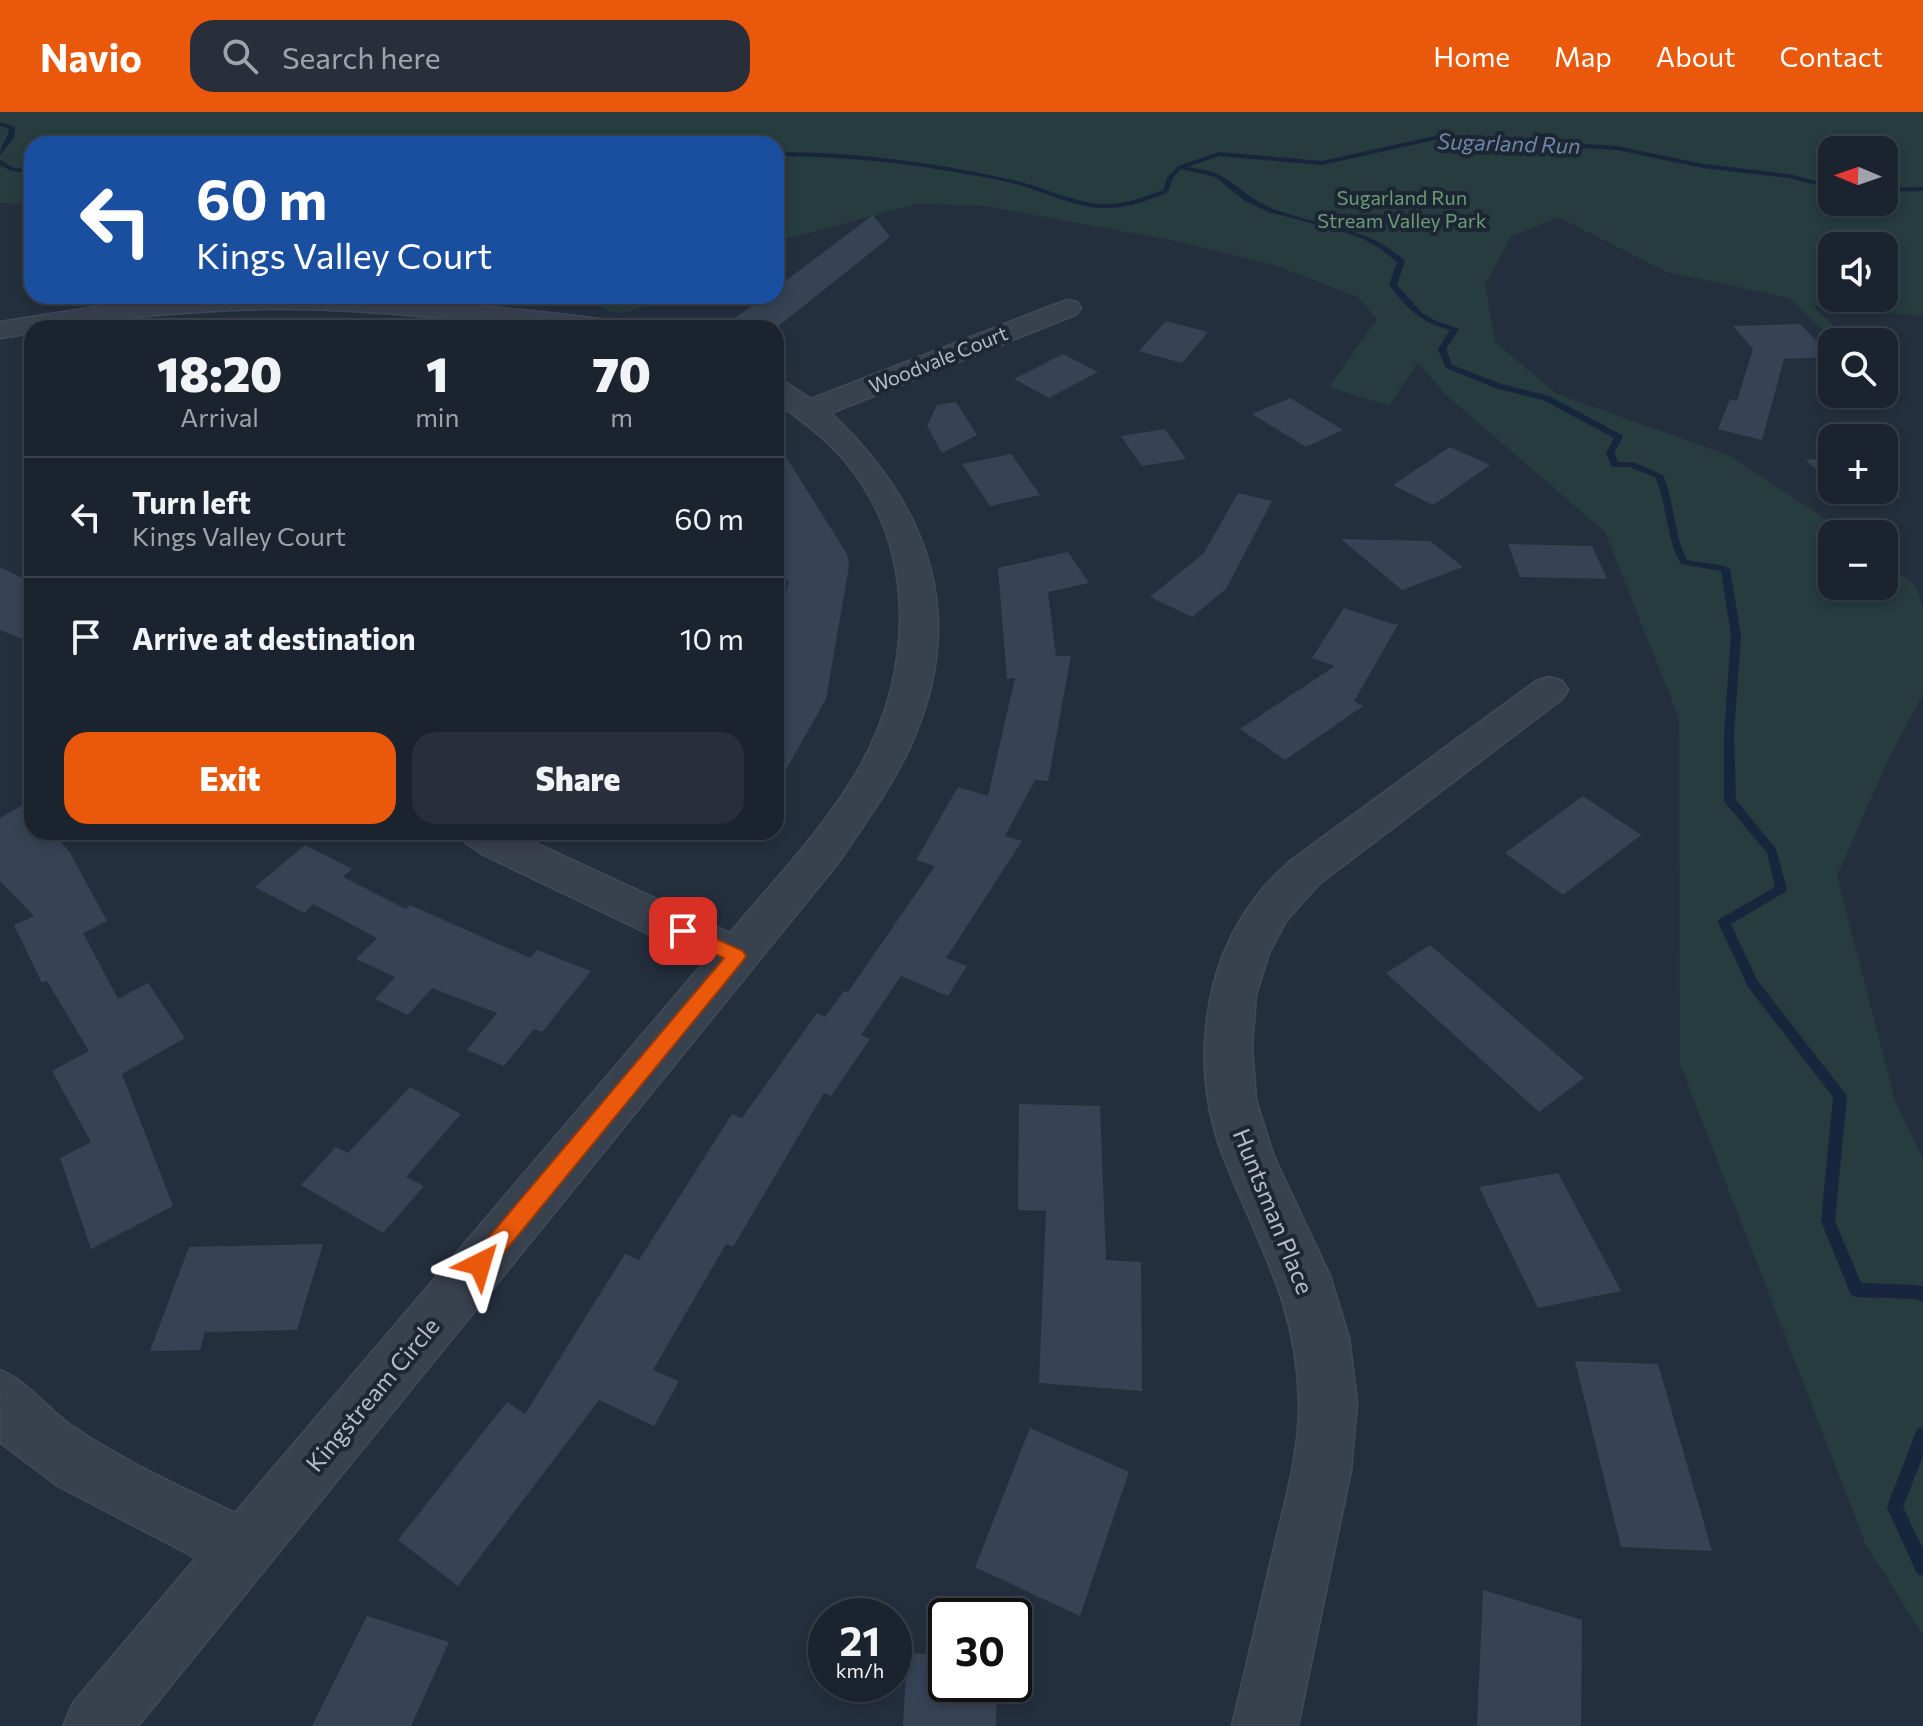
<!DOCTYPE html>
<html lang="en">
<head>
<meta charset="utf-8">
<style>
	:root { --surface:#1b232e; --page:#282f3a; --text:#f1f3f6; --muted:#a0a4aa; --line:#39404a; --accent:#ea580c }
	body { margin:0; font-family:Commissioner,sans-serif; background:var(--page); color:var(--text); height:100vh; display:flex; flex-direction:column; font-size:30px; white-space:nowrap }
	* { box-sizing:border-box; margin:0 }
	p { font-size:26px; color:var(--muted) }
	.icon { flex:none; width:44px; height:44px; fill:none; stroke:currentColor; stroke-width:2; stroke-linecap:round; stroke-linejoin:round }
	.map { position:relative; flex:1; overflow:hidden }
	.sheet { position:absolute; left:24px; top:208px; width:760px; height:520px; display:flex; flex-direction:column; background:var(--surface); border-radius:24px; box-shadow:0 4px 12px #0003,0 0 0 2px var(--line) }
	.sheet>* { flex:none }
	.top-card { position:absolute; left:24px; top:24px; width:760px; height:168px; border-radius:24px; box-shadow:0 4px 12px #0003,0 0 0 2px var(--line); background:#1a4fa0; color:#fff; overflow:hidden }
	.needle { width:52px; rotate:272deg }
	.tools { position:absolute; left:1818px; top:24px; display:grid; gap:16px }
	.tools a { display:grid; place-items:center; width:80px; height:80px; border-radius:16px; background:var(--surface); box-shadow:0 4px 12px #0003,0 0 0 2px var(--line); font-size:40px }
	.speed { position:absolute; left:808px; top:1486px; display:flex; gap:16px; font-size:40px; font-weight:700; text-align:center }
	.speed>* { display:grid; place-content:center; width:104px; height:104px; border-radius:50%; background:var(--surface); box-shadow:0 4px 12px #0003,0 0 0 2px var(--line); line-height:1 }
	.speed small { font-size:20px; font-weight:400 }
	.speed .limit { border:4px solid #111; border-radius:12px; background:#fff; color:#111 }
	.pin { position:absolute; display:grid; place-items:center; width:68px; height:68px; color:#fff; margin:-34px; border-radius:16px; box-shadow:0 4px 12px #0006 }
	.me { position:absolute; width:88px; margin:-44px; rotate:40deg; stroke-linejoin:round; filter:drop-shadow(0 0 6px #0008) }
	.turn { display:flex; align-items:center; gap:28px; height:168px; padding:0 40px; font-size:36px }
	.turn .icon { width:104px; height:104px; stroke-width:2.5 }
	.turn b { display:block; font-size:56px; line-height:68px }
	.eta { display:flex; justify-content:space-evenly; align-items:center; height:136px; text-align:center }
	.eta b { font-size:48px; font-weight:800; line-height:56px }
	.primary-button { display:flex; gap:16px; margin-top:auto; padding:16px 40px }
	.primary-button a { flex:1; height:92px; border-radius:24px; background:var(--accent); color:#fff; font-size:32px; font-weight:800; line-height:92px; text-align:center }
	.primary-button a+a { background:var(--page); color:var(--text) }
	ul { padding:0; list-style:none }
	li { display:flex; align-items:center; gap:24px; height:120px; padding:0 40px; border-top:2px solid var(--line) }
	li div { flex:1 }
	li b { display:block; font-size:30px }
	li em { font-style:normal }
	header { display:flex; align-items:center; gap:48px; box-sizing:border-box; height:112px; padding:0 40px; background:var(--accent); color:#fff }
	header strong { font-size:38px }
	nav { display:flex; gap:44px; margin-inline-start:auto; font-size:28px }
	.search { width:560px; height:72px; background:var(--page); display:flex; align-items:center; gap:20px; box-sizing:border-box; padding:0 28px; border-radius:24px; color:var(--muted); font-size:30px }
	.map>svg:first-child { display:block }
</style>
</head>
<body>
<header>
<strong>Navio</strong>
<div class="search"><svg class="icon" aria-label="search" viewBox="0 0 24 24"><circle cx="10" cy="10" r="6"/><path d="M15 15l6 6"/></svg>Search here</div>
<nav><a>Home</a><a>Map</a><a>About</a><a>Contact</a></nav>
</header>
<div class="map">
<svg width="1923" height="1614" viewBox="0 0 1923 1614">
	<rect width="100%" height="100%" fill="#242f3e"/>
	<!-- green -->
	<g fill="#263c3f" fill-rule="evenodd">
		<path d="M0 0H1923V204L1812 193 1851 230H1835L1789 186 1667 160 1558 105 1511 125 1485 173 1495 230 1557 282 1728 343 1849 422H1832V474H1884V449L1916 474 1923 497V582L1887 650 1837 764 1895 989 1923 1047V1523L1866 1433 1680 952 1679 606 1605 420 1447 284 1418 251 1389 294 1329 275 1377 207 1358 185 1274 153 1181 130 985 94 917 92 776 130V32H32V92L0 91ZM1832 38H1884V90H1832ZM1832 134H1884V186H1832Z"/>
		<path d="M605 184H660C640 198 618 209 597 192Z"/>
	</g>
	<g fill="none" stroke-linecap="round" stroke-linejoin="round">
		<!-- stream -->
		<g fill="#17263c" fill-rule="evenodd">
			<path d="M0 10 15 15 14 26 0 43C0 33 8 27 9 16L0 14Z"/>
			<path d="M1439 23 1617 34 1703 52 1789 62 1832 73V77L1789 66 1703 56 1617 38 1439 27 1322 53 1219 44 1187 55C1199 57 1212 58 1223 65 1240 75 1249 86 1269 95 1316 115 1364 111 1405 149L1397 173 1422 201 1436 209 1459 217 1446 237 1452 253 1501 272 1549 284 1622 323 1623 325 1614 341 1618 350H1633L1663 363C1675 390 1673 422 1687 448L1725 454 1730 457 1741 523 1734 622 1736 688 1776 737 1787 777 1785 780 1731 812 1757 868 1847 984 1835 1109 1861 1171 1918 1173 1923 1175V1190L1916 1187 1856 1185 1851 1183 1821 1109 1833 985 1748 875 1718 810 1720 807 1775 775 1767 741 1724 689V622L1731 523 1721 459 1681 452C1665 425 1668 393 1655 365L1629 355H1612L1606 341 1614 326 1543 288 1495 276 1446 256 1438 237 1450 218C1420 210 1408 197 1389 173L1397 150 1381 137 1363 127 1344 120 1269 100 1245 89 1215 65 1181 57 1173 66 1168 80C1148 89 1125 97 1103 96 1070 95 1040 77 1008 70 932 54 854 44 776 44V40C854 40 932 50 1008 67 1039 73 1074 91 1103 92 1124 93 1144 85 1163 78L1167 66 1178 54 1219 40 1322 49Z"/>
			<polygon points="0,48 14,56 32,57 32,61 11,59 0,53"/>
			<polygon points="1923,75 1923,79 1884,80 1884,76"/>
			<polygon points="1923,1315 1923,1344 1903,1395 1923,1437 1923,1464 1917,1462 1887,1395 1917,1317"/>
		</g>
	</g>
	<!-- building -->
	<g fill="#364354">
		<polygon points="873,103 890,125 776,216 735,206 765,184 776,184 776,176"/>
		<polygon points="1166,209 1208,220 1182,251 1139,239"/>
		<polygon points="1800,212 1832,245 1784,247 1762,328 1718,317 1730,287 1737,289 1753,237 1733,214"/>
		<polygon points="1063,242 1098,260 1049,286 1014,267"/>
		<polygon points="1290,286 1343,318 1306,335 1252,302"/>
		<polygon points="956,290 977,323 942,341 927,314 937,293"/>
		<polygon points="1165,317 1186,347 1142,354 1121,324"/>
		<polygon points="776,329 847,442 849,454 826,587 776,675 776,527 789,468 776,470"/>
		<polygon points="1450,335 1490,353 1433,393 1393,373"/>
		<polygon points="1011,342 1040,383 990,394 962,352"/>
		<polygon points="1832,345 1832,372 1806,348"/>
		<polygon points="1884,370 1901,385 1853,391 1839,378 1884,378"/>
		<polygon points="1238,381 1272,389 1226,477 1192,505 1150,485 1204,441"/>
		<polygon points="1341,427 1430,429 1463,455 1402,478"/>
		<polygon points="1508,432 1592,434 1607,467 1520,465"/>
		<polygon points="1068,440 1089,471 1048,480 1056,544 1071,544 1048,669 1035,668 1005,724 1022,729 946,846 967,854 948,884 901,864 861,923 870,927 831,984 824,981 733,1135 726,1132 653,1258 679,1269 654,1314 599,1288 458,1474 398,1428 507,1290 525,1302 625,1142 639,1148 732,1002 742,1006 817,901 825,905 844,879 848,880 935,754 916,748 958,675 988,684 1015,566 1007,567 998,456"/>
		<polygon points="0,455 32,471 32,531 0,518"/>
		<polygon points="1344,496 1396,513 1399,511 1354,589 1363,594 1285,648 1240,617 1335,554 1312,546"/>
		<polygon points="1583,684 1641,723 1563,783 1505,741"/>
		<polygon points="32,688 32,720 51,720 69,739 107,809 83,821 118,887 148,871 185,926 122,962 173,1094 91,1137 60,1046 91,1030 52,959 89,939 47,869 42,871 14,813 34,804 0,769 0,706"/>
		<polygon points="305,733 352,757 343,765 406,797 410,793 530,846 537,838 591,859 542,920 534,917 504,954 467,938 497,901 432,876 408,903 375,887 395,865 356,847 377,826 313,792 304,801 255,775"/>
		<polygon points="1430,833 1584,966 1539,1000 1386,861"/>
		<polygon points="410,975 461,1002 406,1065 424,1074 383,1121 301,1073 336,1035 348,1041"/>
		<polygon points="1019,992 1100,994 1106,1148 1141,1150 1142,1279 1039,1271 1046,1099 1018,1098"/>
		<polygon points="1558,1061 1621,1179 1538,1196 1479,1075"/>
		<polygon points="323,1132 297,1218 205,1220 200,1238 150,1239 189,1135"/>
		<polygon points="1575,1249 1658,1252 1712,1439 1621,1435"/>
		<polygon points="1030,1316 1129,1360 1080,1504 975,1455"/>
		<polygon points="1483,1478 1582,1508 1581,1614 1477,1614"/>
		<polygon points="367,1504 449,1530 411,1614 312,1614"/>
		<polygon points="907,1541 946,1543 946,1572 997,1572 996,1614 903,1614"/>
	</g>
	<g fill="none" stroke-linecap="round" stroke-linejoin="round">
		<!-- minor casing -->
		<g stroke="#414a57" stroke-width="3">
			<g id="minor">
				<path d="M210 184C345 184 473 190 606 208L616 210 620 216C501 216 382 195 262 197 220 198 176 201 135 205 100 209 67 216 32 216V221L0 226V210L134 189Z"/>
				<path d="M1067 188 1077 190 1081 196 1077 202 831 301C931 396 970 506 909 637 890 677 863 714 838 751L138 1614H63L73 1591 196 1446 58 1374 1 1331 0 1258C29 1270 46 1296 72 1314 123 1349 179 1374 235 1401L705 849 482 742 466 731 460 720H512L730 821C775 767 826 715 861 653 914 557 917 437 846 350 826 326 801 308 776 290V268L786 271 811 287Z"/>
				<path d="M1549 565 1562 569 1568 578 1562 587 1319 772 1286 809 1269 841 1256 883 1252 934 1256 988 1274 1045 1330 1164 1349 1226 1357 1291 1351 1358 1298 1614H1232C1246 1553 1261 1493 1275 1432 1286 1386 1300 1337 1299 1289 1297 1194 1259 1133 1225 1049 1191 964 1199 859 1256 785 1265 772 1278 761 1289 750L1536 569Z"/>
			</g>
		</g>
		<!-- minor -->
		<use href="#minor" fill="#38414e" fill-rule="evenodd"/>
	</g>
	<!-- route -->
	<polygon fill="#ea580c" stroke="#983908" stroke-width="2" points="683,812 743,839 746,844 743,849 488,1160 480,1163 472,1160 469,1152 472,1145 724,846 677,824 674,819"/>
	<g text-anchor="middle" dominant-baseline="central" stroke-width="8" stroke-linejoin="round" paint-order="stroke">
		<!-- far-park labels -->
		<g font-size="20" fill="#6b9a76" stroke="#1d2633">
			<text x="1402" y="85">Sugarland Run<tspan x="1402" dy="23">Stream Valley Park</tspan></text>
		</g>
		<!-- far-street labels -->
		<g font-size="20" fill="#b4bcc9" stroke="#1d2633">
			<text transform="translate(938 247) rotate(-22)">Woodvale Court</text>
		</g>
		<!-- far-water labels -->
		<g font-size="22" font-style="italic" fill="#6d86a8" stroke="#1d2633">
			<text transform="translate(1509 31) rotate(2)">Sugarland Run</text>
		</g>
		<!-- street labels -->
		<g font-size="24" fill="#b4bcc9" stroke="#1d2633">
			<text transform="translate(1274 1099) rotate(68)">Huntsman Place</text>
			<text transform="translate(372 1282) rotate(-50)">Kingstream Circle</text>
		</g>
	</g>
</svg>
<div class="tools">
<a><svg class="needle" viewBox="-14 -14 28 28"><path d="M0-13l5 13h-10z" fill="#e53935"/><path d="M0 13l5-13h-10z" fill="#a0a4aa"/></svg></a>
<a><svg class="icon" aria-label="sound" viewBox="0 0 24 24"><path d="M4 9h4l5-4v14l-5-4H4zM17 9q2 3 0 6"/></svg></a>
<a><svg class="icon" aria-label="search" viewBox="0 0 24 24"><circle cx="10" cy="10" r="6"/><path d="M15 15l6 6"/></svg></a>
<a>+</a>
<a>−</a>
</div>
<div class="speed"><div>21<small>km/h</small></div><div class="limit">30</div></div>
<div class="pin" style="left:683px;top:819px;background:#d93025"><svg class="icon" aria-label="arrive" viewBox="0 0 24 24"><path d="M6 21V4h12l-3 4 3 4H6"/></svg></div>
<svg class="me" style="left:480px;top:1152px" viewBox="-20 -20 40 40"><path d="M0-17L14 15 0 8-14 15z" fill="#ea580c" stroke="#fff" stroke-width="4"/></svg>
<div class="top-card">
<div class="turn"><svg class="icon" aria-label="left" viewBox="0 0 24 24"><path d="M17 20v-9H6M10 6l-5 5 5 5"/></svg><div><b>60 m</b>Kings Valley Court</div></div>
</div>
<section class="sheet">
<div class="eta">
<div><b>18:20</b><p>Arrival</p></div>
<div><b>1</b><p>min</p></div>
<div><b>70</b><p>m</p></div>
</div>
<ul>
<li><svg class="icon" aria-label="left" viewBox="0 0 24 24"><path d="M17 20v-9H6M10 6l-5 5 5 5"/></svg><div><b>Turn left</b><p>Kings Valley Court</p></div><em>60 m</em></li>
<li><svg class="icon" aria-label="arrive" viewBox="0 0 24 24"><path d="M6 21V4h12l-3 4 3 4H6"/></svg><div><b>Arrive at destination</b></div><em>10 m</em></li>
</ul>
<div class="primary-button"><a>Exit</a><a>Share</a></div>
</section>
</div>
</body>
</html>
